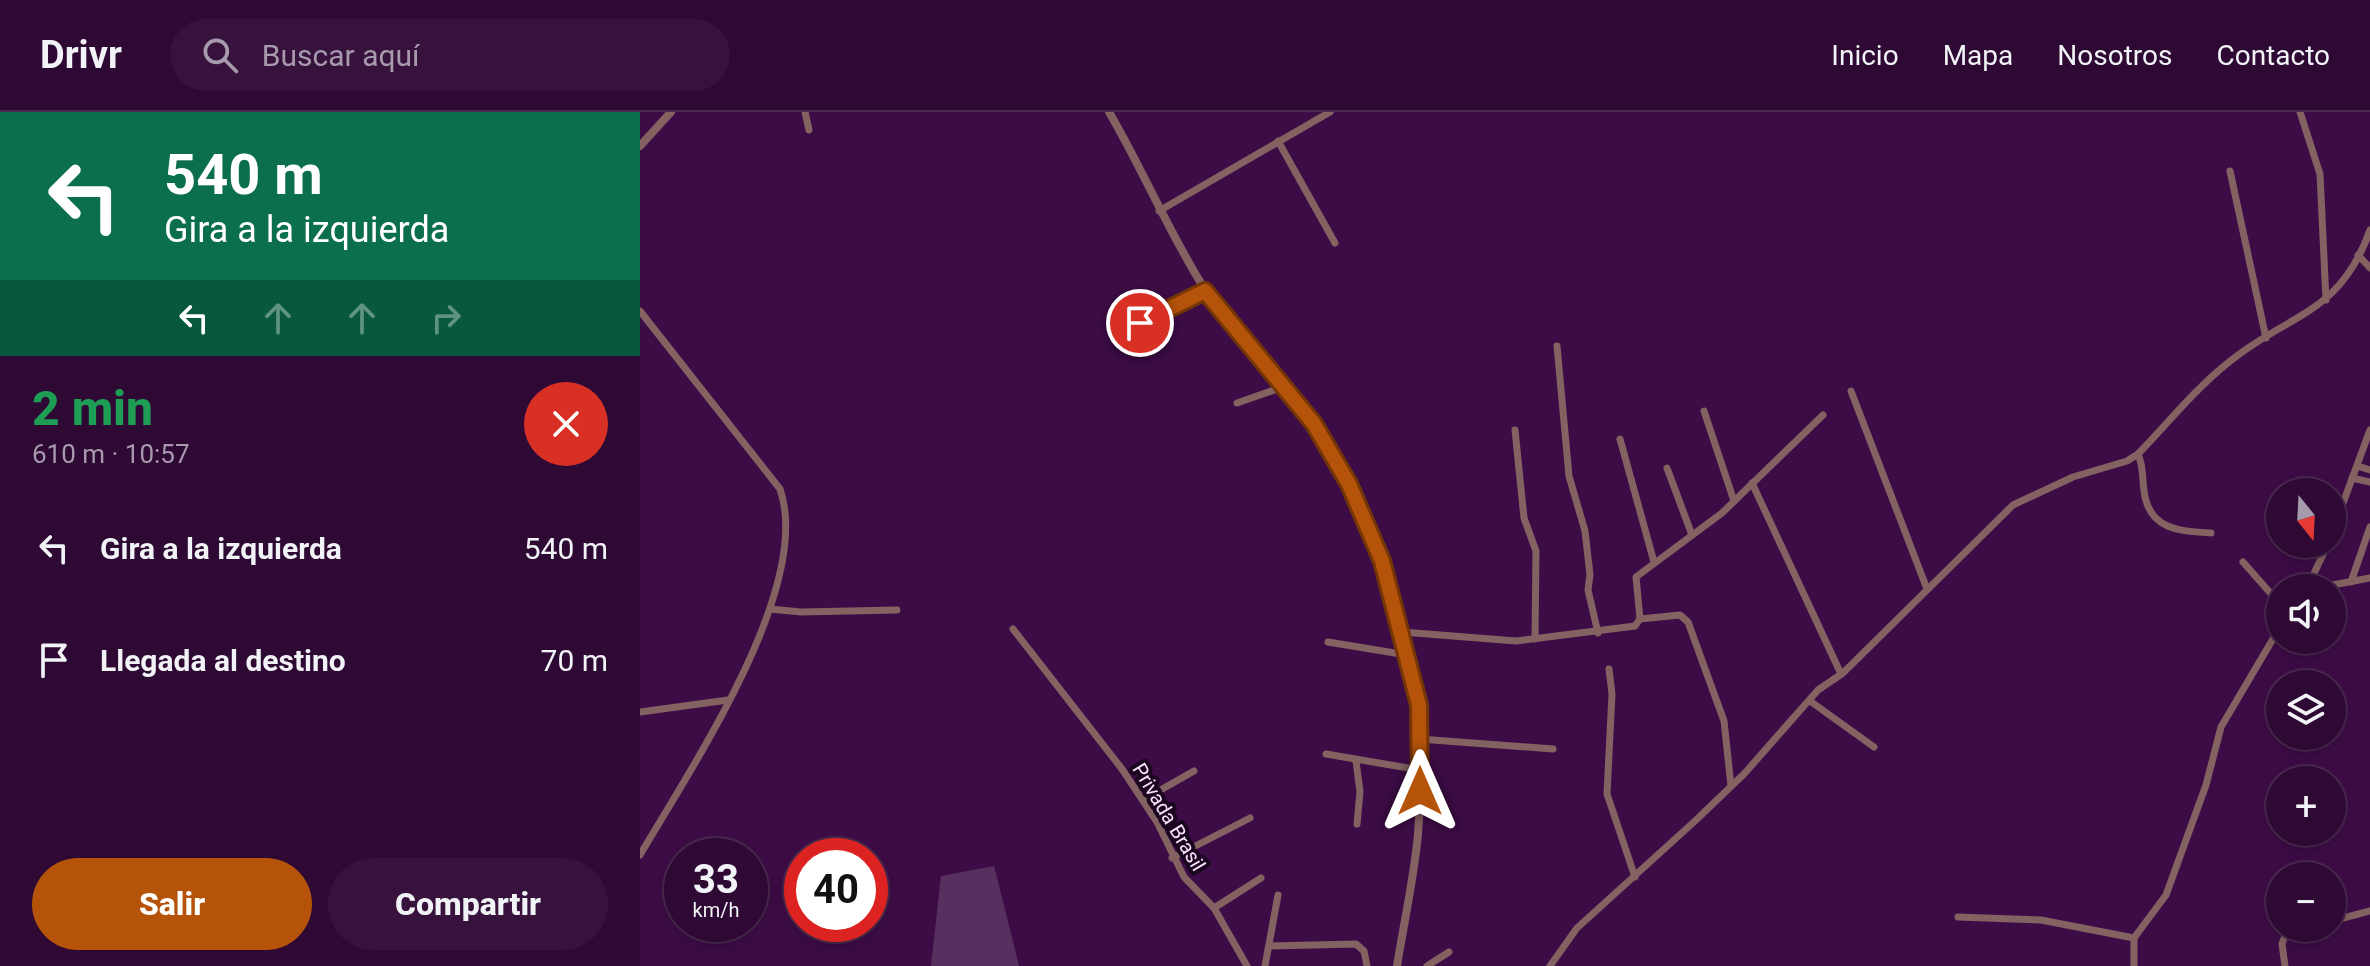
<!DOCTYPE html>
<html lang="es">
<head>
<meta charset="utf-8">
<style>
	:root { --surface:#2e0934; --page:#36123c; --text:#f1f3f6; --muted:#a79aac; --line:#492a4f; --accent:#b45309 }
	body { margin:0; font-family:Roboto,sans-serif; background:var(--page); color:var(--text); height:100vh; display:flex; flex-direction:column; font-size:30px; white-space:nowrap }
	* { box-sizing:border-box; margin:0 }
	p { font-size:26px; color:var(--muted) }
	.icon { flex:none; width:44px; height:44px; fill:none; stroke:currentColor; stroke-width:2; stroke-linecap:round; stroke-linejoin:round }
	.map { position:relative; flex:1; overflow:hidden }
	.panel { display:flex; flex-direction:column; background:var(--surface); width:640px }
	.panel>* { flex:none }
	.banner { background:#0b6e4f; color:#fff; overflow:hidden }
	.needle { width:52px; rotate:162deg }
	.fabs { position:absolute; left:1626px; top:366px; display:grid; gap:16px }
	.fabs a { display:grid; place-items:center; width:80px; height:80px; border-radius:50%; background:var(--surface); box-shadow:0 4px 12px #0003,0 0 0 2px var(--line); font-size:40px }
	.speed { position:absolute; left:24px; top:726px; display:flex; gap:16px; font-size:40px; font-weight:700; text-align:center }
	.speed>* { display:grid; place-content:center; width:104px; height:104px; border-radius:50%; background:var(--surface); box-shadow:0 4px 12px #0003,0 0 0 2px var(--line); line-height:1 }
	.speed small { font-size:20px; font-weight:400 }
	.speed .limit { border:12px solid #d22; background:#fff; color:#111 }
	.pin { position:absolute; display:grid; place-items:center; width:68px; height:68px; color:#fff; margin:-34px; border:4px solid #fff; border-radius:50%; box-shadow:0 2px 8px #0007 }
	.me { position:absolute; width:88px; margin:-44px; rotate:0deg; stroke-linejoin:round; filter:drop-shadow(0 0 6px #0008) }
	.turn { display:flex; align-items:center; gap:28px; height:168px; padding:0 32px; font-size:36px }
	.turn .icon { width:104px; height:104px; stroke-width:2.5 }
	.turn b { display:block; font-size:56px; line-height:68px }
	.lanes { display:flex; align-items:center; height:76px; padding:0 32px; background:#0003; justify-content:center; gap:40px; direction:ltr }
	.lanes .off { opacity:.35 }
	.round { display:grid; place-items:center; flex:none; width:84px; height:84px; border-radius:42px; background:var(--page) }
	.head { display:flex; align-items:center; justify-content:space-between; height:136px; padding:0 32px }
	h1 { font-size:48px; font-weight:800; line-height:60px; color:#1e9e55 }
	.cta { display:flex; gap:16px; margin-top:auto; padding:16px 32px }
	.cta a { flex:1; height:92px; border-radius:48px; background:var(--accent); color:#fff; font-size:32px; font-weight:800; line-height:92px; text-align:center }
	.cta a+a { background:var(--page); color:var(--text) }
	ul { padding:0; list-style:none }
	li { display:flex; align-items:center; gap:24px; height:112px; padding:0 32px }
	li div { flex:1 }
	li b { display:block; font-size:30px }
	li em { font-style:normal }
	header { display:flex; align-items:center; gap:48px; box-sizing:border-box; height:112px; padding:0 40px; background:var(--surface); border-bottom:2px solid var(--line) }
	header strong { font-size:38px }
	nav { display:flex; gap:44px; margin-inline-start:auto; font-size:28px }
	.search { width:560px; height:72px; background:var(--page); display:flex; align-items:center; gap:20px; box-sizing:border-box; padding:0 28px; border-radius:44px; color:var(--muted); font-size:30px }
	main { display:flex; flex:1; min-height:0 }
	.map>svg:first-child { display:block }
</style>
</head>
<body>
<header>
<strong>Drivr</strong>
<div class="search"><svg class="icon" aria-label="search" viewBox="0 0 24 24"><circle cx="10" cy="10" r="6"/><path d="M15 15l6 6"/></svg>Buscar aquí</div>
<nav><a>Inicio</a><a>Mapa</a><a>Nosotros</a><a>Contacto</a></nav>
</header>
<main>
<section class="panel">
<div class="banner">
<div class="turn"><svg class="icon" aria-label="left" viewBox="0 0 24 24"><path d="M17 20v-9H6M10 6l-5 5 5 5"/></svg><div><b>540 m</b>Gira a la izquierda</div></div>
<div class="lanes"><svg class="icon" aria-label="left" viewBox="0 0 24 24"><path d="M17 20v-9H6M10 6l-5 5 5 5"/></svg><svg class="icon off" aria-label="ahead" viewBox="0 0 24 24"><path d="M12 20V5M6 11l6-6 6 6"/></svg><svg class="icon off" aria-label="ahead" viewBox="0 0 24 24"><path d="M12 20V5M6 11l6-6 6 6"/></svg><svg class="icon off" aria-label="right" viewBox="0 0 24 24"><path d="M7 20v-9h11M14 6l5 5-5 5"/></svg></div>
</div>
<div class="head"><div><h1>2 min</h1><p>610 m · 10:57</p></div><a class="round" style="background:#d93025;color:#fff"><svg class="icon" aria-label="close" viewBox="0 0 24 24"><path d="M6 6l12 12M18 6L6 18"/></svg></a></div>
<ul>
<li><svg class="icon" aria-label="left" viewBox="0 0 24 24"><path d="M17 20v-9H6M10 6l-5 5 5 5"/></svg><div><b>Gira a la izquierda</b></div><em>540 m</em></li>
<li><svg class="icon" aria-label="arrive" viewBox="0 0 24 24"><path d="M6 21V4h12l-3 4 3 4H6"/></svg><div><b>Llegada al destino</b></div><em>70 m</em></li>
</ul>
<div class="cta"><a>Salir</a><a>Compartir</a></div>
</section>
<div class="map">
<svg width="1730" height="854" viewBox="0 0 1730 854">
	<rect width="100%" height="100%" fill="#3d0c46"/>
	<!-- green -->
	<polygon fill="#58305f" points="354,754 379,854 291,854 301,764"/>
	<g fill="none" stroke-linecap="round" stroke-linejoin="round">
		<!-- minor -->
		<g stroke="#836261" stroke-width="7">
			<polyline points="165,0 169,18"/>
			<polyline points="1660,0 1680,62 1686,188"/>
			<polyline points="638,29 695,131"/>
			<polyline points="1590,59 1626,226"/>
			<polyline points="519,99 690,0"/>
			<polyline points="1718,143 1730,156"/>
			<path d="M0 199 140 377C174 475 49 659 0 743"/>
			<polyline points="500,211 565,179"/>
			<polyline points="917,234 929,364 945,419 950,463 948,478 958,521"/>
			<polyline points="1211,279 1287,477"/>
			<polyline points="597,291 643,275"/>
			<polyline points="1064,299 1094,389"/>
			<polyline points="875,318 884,406 896,439 895,527"/>
			<polyline points="980,327 1014,450"/>
			<path d="M1498 342C1504 356 1502 366 1504 379 1509 418 1539 419 1571 421"/>
			<polyline points="1717,354 1730,358"/>
			<polyline points="1027,356 1052,423"/>
			<polyline points="1712,366 1730,370"/>
			<polyline points="1112,371 1201,562"/>
			<polyline points="1692,421 1730,318"/>
			<polyline points="1603,450 1640,492"/>
			<polyline points="1711,470 1730,415"/>
			<polyline points="1682,475 1730,466"/>
			<polyline points="1667,476 1688,432"/>
			<polyline points="130,497 161,500 257,498"/>
			<polyline points="1000,507 996,465 1082,401 1183,303"/>
			<polyline points="373,517 482,657 517,710 544,765 574,796 607,854"/>
			<polyline points="762,520 876,529 995,514 1000,507 1040,503 1048,510 1084,609 1091,674"/>
			<polyline points="688,530 767,543"/>
			<polyline points="969,557 972,582 967,682 995,765"/>
			<polyline points="1170,589 1234,635"/>
			<polyline points="0,600 88,588"/>
			<polyline points="779,627 913,637"/>
			<polyline points="686,642 780,658"/>
			<polyline points="716,649 720,680 717,712"/>
			<polyline points="503,688 554,659"/>
			<polyline points="532,746 610,706"/>
			<polyline points="574,796 621,766"/>
			<polyline points="1318,805 1401,808 1494,826"/>
			<polyline points="1692,809 1730,799"/>
			<polyline points="629,834 716,832 724,839 727,854"/>
			<polyline points="625,854 638,783"/>
			<polyline points="787,854 809,840"/>
			<path d="M910 854 937 816 1055 709 1104 662 1178 578 1203 561 1373 393 1433 365 1487 349 1498 342C1528 311 1555 277 1589 250 1649 201 1700 203 1730 118"/>
			<polyline points="1494,854 1494,826 1526,783 1566,673 1581,615 1640,515"/>
			<polyline points="1645,854 1642,832 1645,824 1666,816"/>
		</g>
		<!-- tertiary -->
		<g stroke="#836261" stroke-width="8">
			<path d="M469 0C503 58 528 119 564 176 595 226 641 265 674 313 755 429 790 583 778 722 774 766 764 810 757 854"/>
			<polyline points="0,34 31,0"/>
		</g>
	</g>
	<g fill="none" stroke-linecap="round" stroke-linejoin="round">
		<!-- route casing -->
		<g stroke="#753606" stroke-width="20">
			<polyline id="route" points="500,211 565,179 674,312 709,372 742,449 779,593 780,679"/>
		</g>
		<!-- route -->
		<use href="#route" stroke="#b45309" stroke-width="14"/>
	</g>
	<g text-anchor="middle" dominant-baseline="central" stroke-width="8" stroke-linejoin="round" paint-order="stroke">
		<!-- street labels -->
		<g font-size="20" fill="#fae3fe" stroke="#1a061e">
			<text transform="translate(529 705) rotate(59)">Privada Brasil</text>
		</g>
	</g>
</svg>
<div class="fabs">
<a><svg class="needle" viewBox="-14 -14 28 28"><path d="M0-13l5 13h-10z" fill="#e53935"/><path d="M0 13l5-13h-10z" fill="#a79aac"/></svg></a>
<a><svg class="icon" aria-label="sound" viewBox="0 0 24 24"><path d="M4 9h4l5-4v14l-5-4H4zM17 9q2 3 0 6"/></svg></a>
<a><svg class="icon" aria-label="layers" viewBox="0 0 24 24"><path d="M12 4l9 5-9 5-9-5zM3 14l9 5 9-5"/></svg></a>
<a>+</a>
<a>−</a>
</div>
<div class="speed"><div>33<small>km/h</small></div><div class="limit">40</div></div>
<div class="pin" style="left:500px;top:211px;background:#d93025"><svg class="icon" aria-label="arrive" viewBox="0 0 24 24"><path d="M6 21V4h12l-3 4 3 4H6"/></svg></div>
<svg class="me" style="left:780px;top:679px" viewBox="-20 -20 40 40"><path d="M0-17L14 15 0 8-14 15z" fill="#b45309" stroke="#fff" stroke-width="4"/></svg>
</div>
</main>
</body>
</html>
